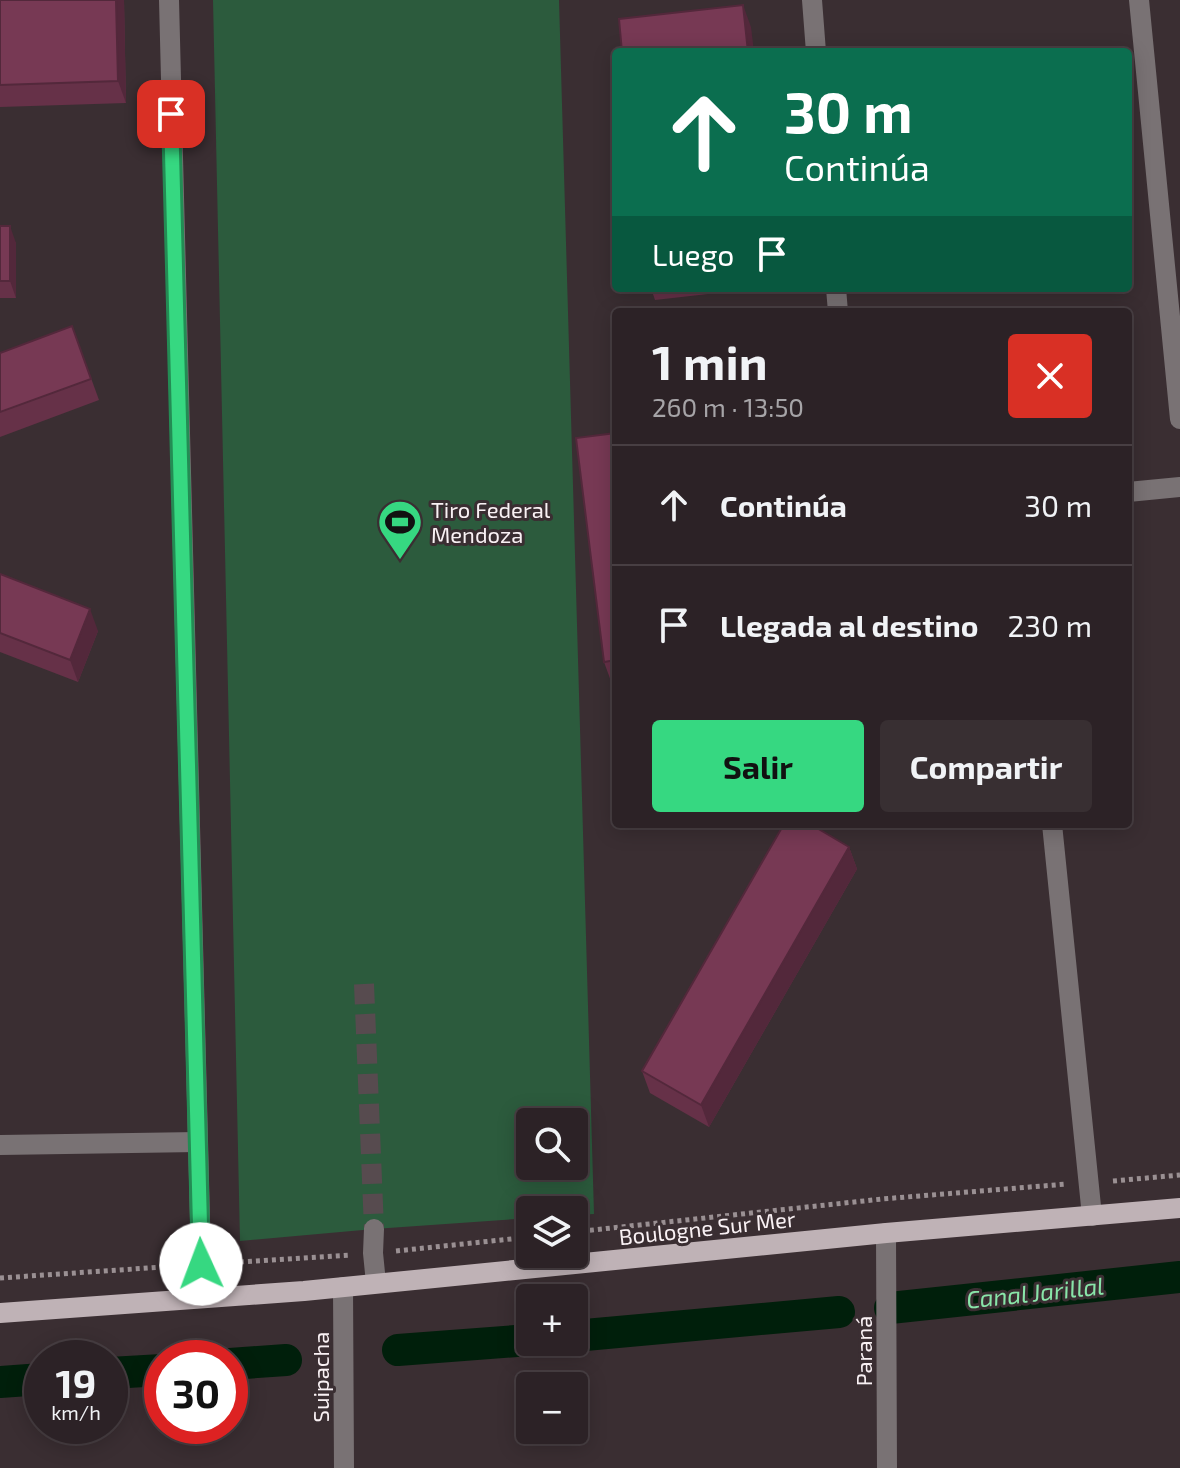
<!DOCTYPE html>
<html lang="es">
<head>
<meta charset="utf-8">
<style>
	:root { --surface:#2c2226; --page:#382f32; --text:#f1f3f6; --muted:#a6a4a7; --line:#483f43; --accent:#36d881 }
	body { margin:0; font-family:"Exo 2",sans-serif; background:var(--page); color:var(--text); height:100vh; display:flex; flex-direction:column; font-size:30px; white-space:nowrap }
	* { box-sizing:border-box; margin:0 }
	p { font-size:26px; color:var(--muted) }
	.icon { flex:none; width:44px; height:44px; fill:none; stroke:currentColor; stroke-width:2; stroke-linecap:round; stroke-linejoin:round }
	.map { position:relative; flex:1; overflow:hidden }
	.details { position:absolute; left:612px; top:308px; width:520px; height:520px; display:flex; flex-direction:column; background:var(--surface); border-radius:8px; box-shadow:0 4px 20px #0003,0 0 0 2px var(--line) }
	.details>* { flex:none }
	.hud { position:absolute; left:612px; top:48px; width:520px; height:244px; border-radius:8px; box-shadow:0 4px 20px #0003,0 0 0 2px var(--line); background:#0b6e4f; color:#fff; overflow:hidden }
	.controls { position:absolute; left:516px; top:1108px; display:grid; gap:16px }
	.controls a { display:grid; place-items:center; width:72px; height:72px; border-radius:8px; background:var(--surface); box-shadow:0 4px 20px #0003,0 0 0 2px var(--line); font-size:40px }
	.speed { position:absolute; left:24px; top:1340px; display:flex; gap:16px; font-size:40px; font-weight:700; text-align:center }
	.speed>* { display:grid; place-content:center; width:104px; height:104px; border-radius:50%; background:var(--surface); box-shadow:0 4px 20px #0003,0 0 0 2px var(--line); line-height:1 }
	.speed small { font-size:20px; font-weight:400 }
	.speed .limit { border:12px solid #d22; background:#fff; color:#111 }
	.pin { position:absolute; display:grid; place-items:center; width:68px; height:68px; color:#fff; margin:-34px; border-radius:16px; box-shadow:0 4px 12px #0006 }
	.me { position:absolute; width:88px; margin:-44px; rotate:358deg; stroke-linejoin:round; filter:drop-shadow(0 0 6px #0008) }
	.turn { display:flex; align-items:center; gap:28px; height:168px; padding:0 40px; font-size:36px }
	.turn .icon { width:104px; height:104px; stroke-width:2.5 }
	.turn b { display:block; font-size:56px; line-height:68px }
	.then { display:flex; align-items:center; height:76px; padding:0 40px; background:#0003; gap:16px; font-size:30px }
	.round { display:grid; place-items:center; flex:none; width:84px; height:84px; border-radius:8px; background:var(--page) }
	.overview { display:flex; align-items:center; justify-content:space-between; height:136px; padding:0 40px }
	h1 { font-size:48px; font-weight:700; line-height:60px }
	.action { display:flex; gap:16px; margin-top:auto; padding:16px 40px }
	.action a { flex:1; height:92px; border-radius:8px; background:var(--accent); color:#111; font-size:32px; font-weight:700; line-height:92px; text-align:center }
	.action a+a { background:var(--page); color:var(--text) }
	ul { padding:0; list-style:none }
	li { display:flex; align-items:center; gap:24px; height:120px; padding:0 40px; border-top:2px solid var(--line) }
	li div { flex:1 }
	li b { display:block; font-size:30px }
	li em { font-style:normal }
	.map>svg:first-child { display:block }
</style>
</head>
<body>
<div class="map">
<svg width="1180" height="1468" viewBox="0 0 1180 1468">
	<rect width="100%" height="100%" fill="#3a2e32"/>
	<!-- green -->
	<path fill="#2c5b3d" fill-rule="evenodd" d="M213 0H559L594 1214 574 1215V1210H530V1218L374 1229 240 1241ZM530 1122H574V1166H530Z"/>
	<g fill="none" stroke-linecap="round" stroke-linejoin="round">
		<!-- canal -->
		<g stroke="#001f0b" stroke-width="32">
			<polyline points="890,1308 1180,1277"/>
			<polyline points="574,1336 839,1312"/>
			<polyline points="398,1350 530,1340"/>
			<polyline points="230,1364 286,1360"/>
			<polyline points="110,1373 162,1370"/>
			<polyline points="0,1382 42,1379"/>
		</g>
		<!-- minor-tunnel -->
		<polyline stroke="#574b4f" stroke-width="20" stroke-dasharray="20 10" stroke-linecap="butt" points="364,984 374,1229"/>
		<!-- path -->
		<g stroke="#9a9093" stroke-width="5" stroke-dasharray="4 4" stroke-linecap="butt">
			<polyline points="1113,1181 1180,1175"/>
			<polyline points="574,1232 882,1199 1067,1184"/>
			<polyline points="396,1251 530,1237"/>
			<polyline points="224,1263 350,1255"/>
			<polyline points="0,1278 178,1266"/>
		</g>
		<!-- minor -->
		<g stroke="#797274" stroke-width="20">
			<polyline points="169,0 202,1298"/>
			<polyline points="812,0 816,52"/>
			<polyline points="1139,0 1180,419"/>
			<polyline points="836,288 838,312"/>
			<polyline points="1128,492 1180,487"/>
			<polyline points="1052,824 1092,1216"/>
			<polyline points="0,1145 198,1142"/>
			<polyline points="374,1229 373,1253 376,1283"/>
			<polyline points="886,1233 887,1468"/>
			<polyline points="343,1287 344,1468"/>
		</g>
		<!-- major -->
		<polyline stroke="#bfb2b6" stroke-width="20" points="0,1313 304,1291 886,1233 1180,1208"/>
	</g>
	<!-- wall -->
	<g fill="#663148">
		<polygon points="0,0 124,0 126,103 0,107"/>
		<polygon points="0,226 16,243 16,298 0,298"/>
		<polygon points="651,288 761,288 655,300"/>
		<polygon points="72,326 99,400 0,437 0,353"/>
		<polygon points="616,433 616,683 612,684 604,662"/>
		<polygon points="0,574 98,631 78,682 0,652"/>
		<polygon points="849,847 857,869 709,1127 650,1093 642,1071"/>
	</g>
	<!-- shaded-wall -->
	<g fill="#53283b">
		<polygon points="116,0 124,0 126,103 118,81"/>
		<polygon points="743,5 751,27 754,52 748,52"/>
		<polygon points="10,226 16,243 16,298 10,281"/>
		<polygon points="90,609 98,631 78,682 70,660"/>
		<polygon points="849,847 857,869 709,1127 701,1105"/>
	</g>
	<!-- building -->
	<g fill="#773954" stroke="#53283b" stroke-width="2">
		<polygon points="0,0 116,0 118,81 0,85"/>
		<polygon points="743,5 748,52 622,52 619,19"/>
		<rect x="0" y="226" width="10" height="55"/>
		<polygon points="72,326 91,379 0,412 0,353"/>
		<polygon points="616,433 616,660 604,662 576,438"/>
		<polygon points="0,574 90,609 70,660 0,633"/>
		<polygon points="784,824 810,824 849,847 701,1105 642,1071"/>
	</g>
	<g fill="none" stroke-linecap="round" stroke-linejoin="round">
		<!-- route casing -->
		<g stroke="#238c54" stroke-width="20">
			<polyline id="route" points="171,114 201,1264"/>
		</g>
		<!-- route -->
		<use href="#route" stroke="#36d881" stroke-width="14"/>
	</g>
	<!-- icons -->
	<defs>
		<g id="stadium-pin" transform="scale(2.3)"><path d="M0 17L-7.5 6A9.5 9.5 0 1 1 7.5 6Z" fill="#36d881" stroke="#3a2e32"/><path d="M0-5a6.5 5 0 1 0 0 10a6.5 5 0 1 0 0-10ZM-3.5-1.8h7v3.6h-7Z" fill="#111"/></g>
	</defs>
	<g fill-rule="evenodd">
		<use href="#stadium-pin" x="400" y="522"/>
	</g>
	<g text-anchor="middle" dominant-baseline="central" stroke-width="6" stroke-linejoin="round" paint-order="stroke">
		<!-- poi labels -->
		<g font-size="22" fill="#f9f1f4" stroke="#3a2e32" text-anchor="start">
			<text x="431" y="509">Tiro Federal<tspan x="431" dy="25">Mendoza</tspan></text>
		</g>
		<!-- street labels -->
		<g font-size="22" fill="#f9f1f4" stroke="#3a2e32">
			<text transform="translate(707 1227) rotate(-6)">Boulogne Sur Mer</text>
			<text transform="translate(863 1351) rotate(-90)">Paraná</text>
			<text transform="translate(320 1377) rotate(-90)">Suipacha</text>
		</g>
		<!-- water labels -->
		<g font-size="24" font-style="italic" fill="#89e5a9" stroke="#3a2e32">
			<text transform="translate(1035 1292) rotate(-6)">Canal Jarillal</text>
		</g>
	</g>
</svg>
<div class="controls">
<a><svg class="icon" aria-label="search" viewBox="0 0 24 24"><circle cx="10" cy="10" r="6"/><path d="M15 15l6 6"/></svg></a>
<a><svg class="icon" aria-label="layers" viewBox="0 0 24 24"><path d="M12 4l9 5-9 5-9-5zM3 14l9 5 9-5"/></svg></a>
<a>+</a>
<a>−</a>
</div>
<div class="speed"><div>19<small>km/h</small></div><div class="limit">30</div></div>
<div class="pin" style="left:171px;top:114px;background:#d93025"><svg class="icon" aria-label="arrive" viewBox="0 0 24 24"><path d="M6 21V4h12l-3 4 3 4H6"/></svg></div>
<svg class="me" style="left:201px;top:1264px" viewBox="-20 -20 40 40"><circle r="19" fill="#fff"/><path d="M0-13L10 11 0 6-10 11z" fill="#36d881"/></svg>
<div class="hud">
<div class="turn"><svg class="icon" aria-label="ahead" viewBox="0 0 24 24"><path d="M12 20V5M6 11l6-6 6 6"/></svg><div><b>30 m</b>Continúa</div></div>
<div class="then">Luego<svg class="icon" aria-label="arrive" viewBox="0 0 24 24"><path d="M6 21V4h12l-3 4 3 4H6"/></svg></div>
</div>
<section class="details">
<div class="overview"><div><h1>1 min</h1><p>260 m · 13:50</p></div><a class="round" style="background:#d93025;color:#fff"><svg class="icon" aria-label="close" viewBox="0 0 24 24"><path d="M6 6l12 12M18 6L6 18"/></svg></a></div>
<ul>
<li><svg class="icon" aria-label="ahead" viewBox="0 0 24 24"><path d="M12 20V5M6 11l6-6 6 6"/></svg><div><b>Continúa</b></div><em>30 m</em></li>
<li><svg class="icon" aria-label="arrive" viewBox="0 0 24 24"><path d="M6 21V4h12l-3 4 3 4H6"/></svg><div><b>Llegada al destino</b></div><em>230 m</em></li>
</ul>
<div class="action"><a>Salir</a><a>Compartir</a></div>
</section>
</div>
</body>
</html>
